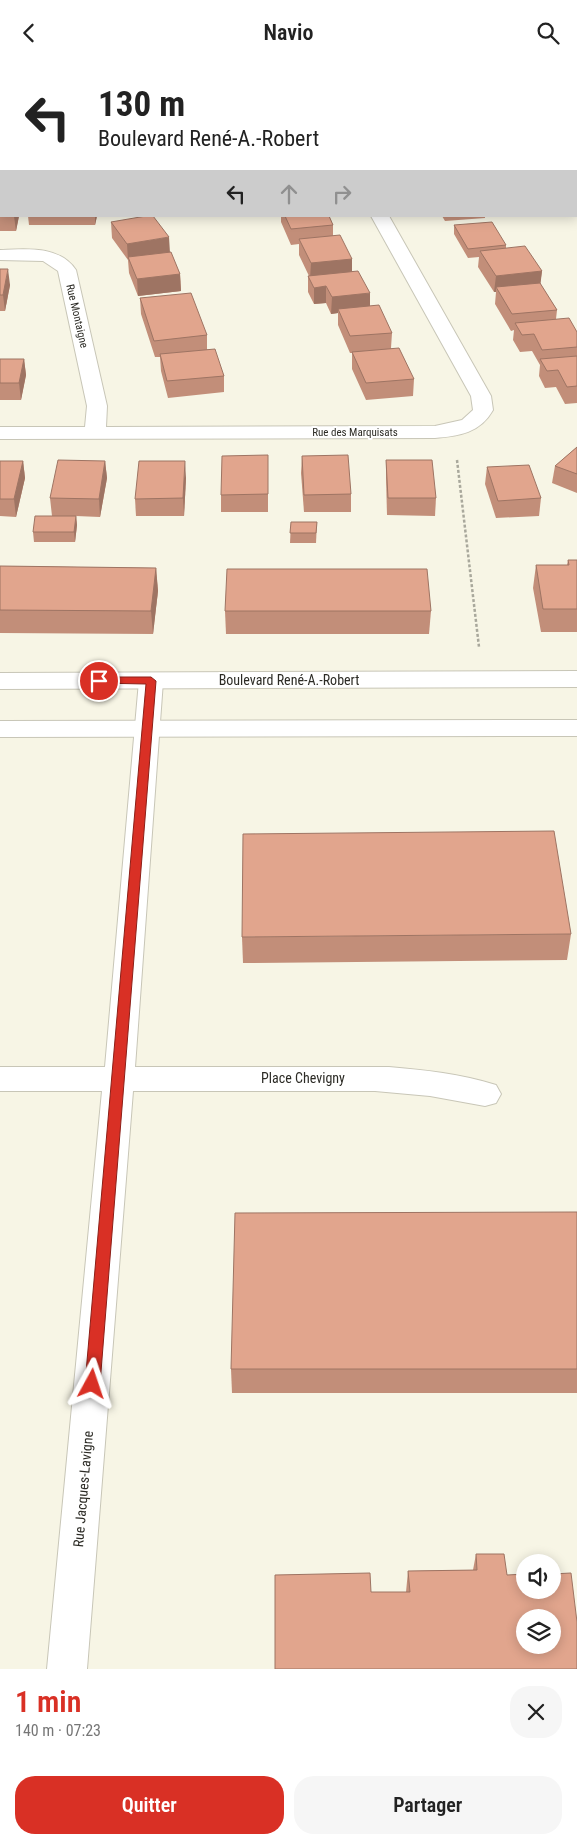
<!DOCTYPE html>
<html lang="fr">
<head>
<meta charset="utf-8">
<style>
	:root { --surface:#fff; --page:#f6f6f6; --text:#222; --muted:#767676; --accent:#d93025 }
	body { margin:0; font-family:"Roboto Condensed",sans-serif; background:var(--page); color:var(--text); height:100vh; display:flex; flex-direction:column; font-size:19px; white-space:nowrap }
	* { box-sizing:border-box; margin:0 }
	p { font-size:16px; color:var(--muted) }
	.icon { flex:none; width:28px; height:28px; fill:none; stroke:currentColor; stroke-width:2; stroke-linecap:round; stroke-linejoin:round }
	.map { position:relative; height:1604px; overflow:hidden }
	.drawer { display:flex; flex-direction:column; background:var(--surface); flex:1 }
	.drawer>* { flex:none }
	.hud { position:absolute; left:0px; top:0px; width:578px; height:152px; box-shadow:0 2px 12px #0003; background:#fff; color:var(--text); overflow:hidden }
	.fabs { position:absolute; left:516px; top:1489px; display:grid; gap:10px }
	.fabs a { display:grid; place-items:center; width:45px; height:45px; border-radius:50%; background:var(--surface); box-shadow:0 2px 12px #0003; font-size:25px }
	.pin { position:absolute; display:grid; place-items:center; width:42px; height:42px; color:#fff; margin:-21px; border:2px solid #fff; border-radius:50%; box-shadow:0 1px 5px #0007 }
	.me { position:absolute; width:55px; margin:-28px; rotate:5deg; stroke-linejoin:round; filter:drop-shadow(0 0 4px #0008) }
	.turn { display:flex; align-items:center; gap:18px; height:105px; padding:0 15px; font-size:22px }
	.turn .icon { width:65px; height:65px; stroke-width:2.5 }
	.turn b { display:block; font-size:35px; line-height:42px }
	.lanes { display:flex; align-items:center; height:48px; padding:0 15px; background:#0003; justify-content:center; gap:25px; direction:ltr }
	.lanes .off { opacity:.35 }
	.round { display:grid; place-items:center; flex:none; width:52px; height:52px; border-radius:20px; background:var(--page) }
	.head { display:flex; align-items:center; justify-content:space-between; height:85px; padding:0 15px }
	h1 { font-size:30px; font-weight:600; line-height:38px; color:var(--accent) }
	.button { display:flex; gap:10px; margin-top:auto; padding:10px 15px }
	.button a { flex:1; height:58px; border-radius:20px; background:var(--accent); color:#fff; font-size:20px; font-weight:600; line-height:58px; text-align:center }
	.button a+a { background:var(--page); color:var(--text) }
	header { display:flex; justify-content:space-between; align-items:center; height:65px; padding:0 15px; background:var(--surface); font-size:22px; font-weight:600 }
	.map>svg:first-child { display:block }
</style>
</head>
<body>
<header><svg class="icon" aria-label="back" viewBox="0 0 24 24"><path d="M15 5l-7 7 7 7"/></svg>Navio<svg class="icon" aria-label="search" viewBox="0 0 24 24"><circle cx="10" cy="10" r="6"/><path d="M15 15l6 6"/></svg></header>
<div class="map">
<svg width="577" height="1604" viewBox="0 0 577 1604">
	<rect width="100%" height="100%" fill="#f7f5e5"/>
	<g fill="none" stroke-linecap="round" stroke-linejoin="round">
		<!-- street casing -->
		<g stroke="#c8c6b7" stroke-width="2">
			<g id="street">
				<rect x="0" y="45" width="1" height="10"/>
				<path d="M371 151H389L491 331 493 345C480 368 459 371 435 373L0 374V362H85L87 341 58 206 43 196 0 195V185C27 184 59 180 76 205L107 341 106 362 435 361 462 355 473 345 471 331Z"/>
				<path d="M151 608 160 610 163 616 135 1002H389C424 1005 462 1009 496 1020L501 1029 496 1038 485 1041 430 1031 375 1026H133L87 1604H47L102 1026H0V1002H105L139 616 142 610Z"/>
			</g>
		</g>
		<!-- secondary casing -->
		<g stroke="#c8c6b7" stroke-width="2">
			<g id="secondary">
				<polygon points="577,606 577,622 0,624 0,608"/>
				<polygon points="577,655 577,671 0,672 0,656"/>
			</g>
		</g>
		<!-- path -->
		<polyline stroke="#a9a89c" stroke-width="2.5" stroke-dasharray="3 2" stroke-linecap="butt" points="457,395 479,582"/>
		<!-- street -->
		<use href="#street" fill="#fff" fill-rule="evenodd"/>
		<!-- secondary -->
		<use href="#secondary" fill="#fff" fill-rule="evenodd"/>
	</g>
	<!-- wall -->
	<g fill="#c28e79">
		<polygon points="493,0 538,0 538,1 494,1"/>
		<polygon points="1,68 1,88 0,86 0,69"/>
		<polygon points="576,89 577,89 577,111 576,110"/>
		<polygon points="0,130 1,130 1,151 19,151 16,166 0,166"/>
		<polygon points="28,151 97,151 95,160 29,160"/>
		<polygon points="281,151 329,151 333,160 333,171 352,194 352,206 370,241 392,268 391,283 414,314 413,331 366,335 352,304 352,288 350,288 338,260 338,248 331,249 326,238 314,239 308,227 308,211 309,211 299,190 299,179 291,180 281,157"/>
		<polygon points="442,151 485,151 485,153 445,156"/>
		<polygon points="111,157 170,187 180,209 181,226 138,231 129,208 128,195 112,173"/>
		<polygon points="454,160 506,180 506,183 542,206 540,219 557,245 556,254 577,267 577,338 565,339 556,322 545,323 539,311 540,300 532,286 520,287 513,275 514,265 511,266 495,239 496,227 494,227 478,202 479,192 468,193 454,169"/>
		<polygon points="0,204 10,220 5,246 0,246"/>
		<polygon points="140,233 207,270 207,284 224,311 224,327 168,333 161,306 160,292 155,292 141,249"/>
		<polygon points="0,294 24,294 26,310 21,335 0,335"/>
		<polygon points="577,382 577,428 552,418 555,401"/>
		<polygon points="268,390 268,447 221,447 221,430"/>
		<polygon points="302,391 351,429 351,447 304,447 301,408"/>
		<polygon points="386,395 436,433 435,451 387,450 386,412"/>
		<polygon points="0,396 23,396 25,413 16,452 0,451"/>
		<polygon points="105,396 107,413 100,452 76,451 77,460 75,477 34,477 33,467 52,451 50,433"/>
		<polygon points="487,402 541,433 539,451 496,453 485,419"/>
		<polygon points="186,413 184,451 136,451 135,434"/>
		<polygon points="291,457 317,457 316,478 290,478"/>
		<polygon points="568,495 577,495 577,567 541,567 533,523 536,500 567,500"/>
		<polygon points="0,501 156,503 158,526 153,569 0,568"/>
		<polygon points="225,546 431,546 429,569 226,569"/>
		<polygon points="571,869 567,895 243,898 242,872"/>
		<polygon points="577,1147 577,1328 232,1328 231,1304"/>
		<polygon points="476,1489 507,1510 577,1604 371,1527 406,1527 408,1506 473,1505"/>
	</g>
	<!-- shaded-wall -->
	<g fill="#9e7463">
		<polygon points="151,0 186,0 186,1 146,1"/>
		<rect x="505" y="0" width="33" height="1"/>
		<polygon points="0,23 1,23 1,31 0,32"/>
		<rect x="576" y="71" width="1" height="15"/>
		<polygon points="14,151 19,151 16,166"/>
		<polygon points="95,151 97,151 95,160"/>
		<polygon points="169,172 170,188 128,192 128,195 127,179"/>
		<polygon points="352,194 352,210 310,214 311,198"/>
		<polygon points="8,204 10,220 5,246 3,230"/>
		<polygon points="542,206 540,223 496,222 496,227 494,227 496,211"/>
		<polygon points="180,209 181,226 138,231 137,214"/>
		<polygon points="326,221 326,238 314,239 314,223"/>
		<polygon points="370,228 370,244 338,244 338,248 331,249 332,232"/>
		<polygon points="24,294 26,310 21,335 19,318"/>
		<polygon points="23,396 25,413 16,452 14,434"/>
		<polygon points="105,396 107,413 100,452 99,434"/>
		<polygon points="185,396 186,413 184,451 183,433"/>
		<polygon points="76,451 77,460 75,477 74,467"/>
		<polygon points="156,503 158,526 153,569 151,546"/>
	</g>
	<!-- building -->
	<g fill="#e1a58d" stroke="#9e7463" fill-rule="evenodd">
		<polygon points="42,0 68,0 69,1 33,1"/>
		<polygon points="86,0 127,0 128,1 87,1"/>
		<polygon points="355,0 388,0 389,1 356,1"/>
		<polygon points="424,0 441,0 442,1 412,1"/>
		<rect x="0" y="10" width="1" height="13"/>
		<polygon points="576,50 577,51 577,71 576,71"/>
		<rect x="0" y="130" width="1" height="21"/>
		<polygon points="146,151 153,151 169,172 127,179 111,157"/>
		<polygon points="285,151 329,151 333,160 291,164"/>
		<polygon points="492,157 506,180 468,184 454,160"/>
		<polygon points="340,170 352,194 311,198 299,174"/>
		<polygon points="525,181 542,206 496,211 480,186"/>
		<polygon points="171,187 180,209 137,214 128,192"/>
		<polygon points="0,204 8,204 3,230 0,230"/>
		<polygon points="358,206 370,228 332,232 326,221 314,223 308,211"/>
		<polygon points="540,218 557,245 512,249 496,222"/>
		<polygon points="191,228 207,270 154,276 140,233"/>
		<polygon points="379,240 392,268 350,271 338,244"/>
		<polygon points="569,253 577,267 577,282 542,285 534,269 522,270 515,258"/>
		<polygon points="399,283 414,314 366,318 352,287"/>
		<polygon points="215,284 224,311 167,316 160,289"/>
		<polygon points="577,291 577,321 567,322 558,305 547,306 540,294"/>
		<polygon points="0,294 24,294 19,318 0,318"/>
		<polygon points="577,382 577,409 555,401"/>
		<polygon points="268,390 268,429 221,430 222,391"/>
		<polygon points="348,390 351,429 304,430 302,391"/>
		<polygon points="58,395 105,396 99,434 50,433"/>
		<polygon points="386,395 432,395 436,433 388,433"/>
		<polygon points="0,396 23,396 14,434 0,434"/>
		<polygon points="139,396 185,396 183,433 135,434"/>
		<polygon points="529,400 541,433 498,436 487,402"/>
		<polygon points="35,451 76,451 74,467 33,467"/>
		<polygon points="291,457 317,457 316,468 290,468"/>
		<polygon points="568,495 577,495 577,544 543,544 536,500 569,500"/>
		<polygon points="0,501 156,503 151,546 0,545"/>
		<polygon points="227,504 427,504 431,546 225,546"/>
		<polygon points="554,766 571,869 242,872 243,769"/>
		<polygon points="577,1147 577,1304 231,1304 235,1148"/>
		<path d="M476 1489H504L507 1510 525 1509V1525H552V1509L571 1508 577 1557V1604H275V1510L370 1508 371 1527H410L408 1506 477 1505ZM525 1552H552V1580H525Z"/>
	</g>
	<!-- route -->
	<polygon fill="#d93025" stroke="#8d1f18" points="99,612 151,612 156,616 100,1319 97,1324 92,1326 87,1324 85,1319 146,619 96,618 94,616"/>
	<g text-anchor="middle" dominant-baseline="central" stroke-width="4" stroke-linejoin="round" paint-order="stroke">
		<!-- far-street labels -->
		<g font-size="11" fill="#2c2b25" stroke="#fff">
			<text transform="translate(77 251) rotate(77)">Rue Montaigne</text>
			<text x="355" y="367">Rue des Marquisats</text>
		</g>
		<!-- street labels -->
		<g font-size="14" fill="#2c2b25" stroke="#fff">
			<text x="289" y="615">Boulevard René-A.-Robert</text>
			<text x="303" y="1013">Place Chevigny</text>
			<text transform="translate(83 1424) rotate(-85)">Rue Jacques-Lavigne</text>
		</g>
	</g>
</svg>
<div class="fabs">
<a><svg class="icon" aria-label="sound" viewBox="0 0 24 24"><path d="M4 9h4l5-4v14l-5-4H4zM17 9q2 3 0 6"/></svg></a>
<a><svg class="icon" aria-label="layers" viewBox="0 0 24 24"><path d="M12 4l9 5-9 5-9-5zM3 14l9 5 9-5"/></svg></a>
</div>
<div class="pin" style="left:99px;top:616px;background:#d93025"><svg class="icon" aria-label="arrive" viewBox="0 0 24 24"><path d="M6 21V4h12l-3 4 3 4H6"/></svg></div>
<svg class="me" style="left:92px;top:1319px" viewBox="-20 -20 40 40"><path d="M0-17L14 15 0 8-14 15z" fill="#d93025" stroke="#fff" stroke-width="4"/></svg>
<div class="hud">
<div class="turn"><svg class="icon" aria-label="left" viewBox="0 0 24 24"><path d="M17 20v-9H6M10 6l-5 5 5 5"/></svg><div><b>130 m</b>Boulevard René-A.-Robert</div></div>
<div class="lanes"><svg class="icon" aria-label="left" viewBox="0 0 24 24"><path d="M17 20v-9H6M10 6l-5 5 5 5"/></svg><svg class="icon off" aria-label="ahead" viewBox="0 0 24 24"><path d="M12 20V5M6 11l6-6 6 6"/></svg><svg class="icon off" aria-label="right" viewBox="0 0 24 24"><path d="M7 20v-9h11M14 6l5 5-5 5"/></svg></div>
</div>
</div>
<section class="drawer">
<div class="head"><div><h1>1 min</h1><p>140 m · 07:23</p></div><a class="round"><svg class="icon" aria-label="close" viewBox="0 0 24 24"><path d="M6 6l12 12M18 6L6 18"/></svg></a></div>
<div class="button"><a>Quitter</a><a>Partager</a></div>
</section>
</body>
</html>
